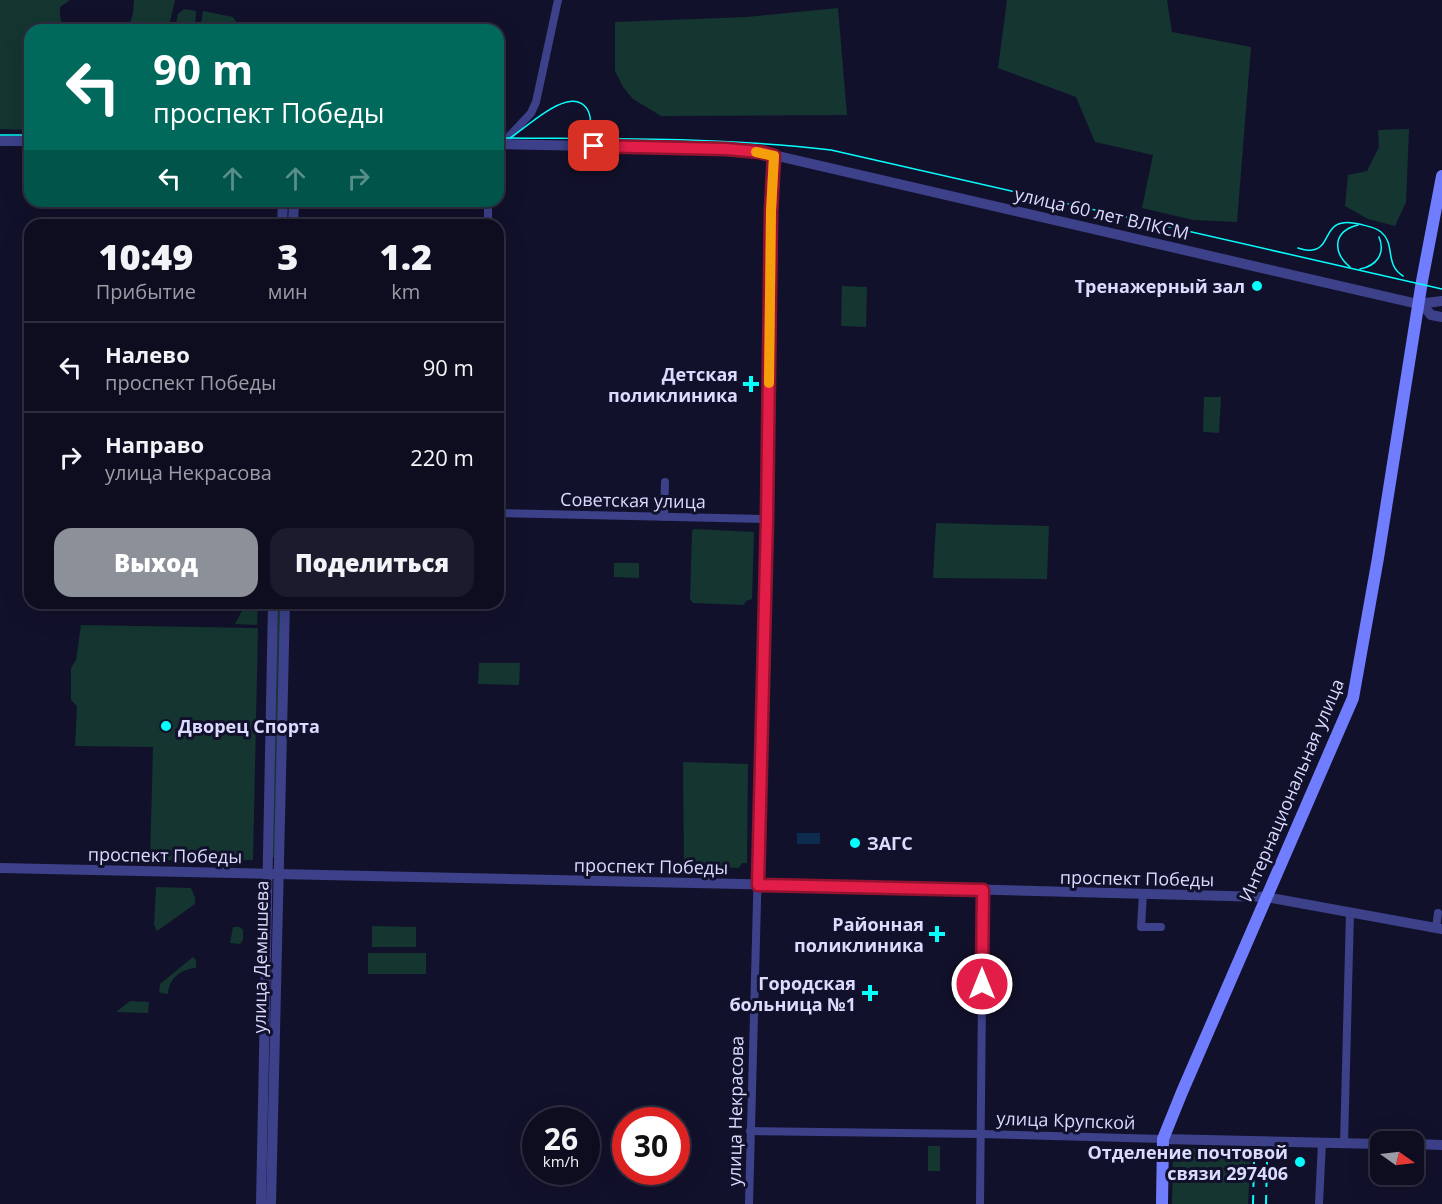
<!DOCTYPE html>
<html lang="ru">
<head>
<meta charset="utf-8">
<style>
	:root { --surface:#0e0d20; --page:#1c1b2d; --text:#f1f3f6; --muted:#9b9ca5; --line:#2e2d3e; --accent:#8c9099 }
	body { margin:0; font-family:"Open Sans",sans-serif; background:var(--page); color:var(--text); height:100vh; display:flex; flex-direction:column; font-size:22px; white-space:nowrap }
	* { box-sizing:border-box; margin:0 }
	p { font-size:20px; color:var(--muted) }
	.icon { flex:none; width:33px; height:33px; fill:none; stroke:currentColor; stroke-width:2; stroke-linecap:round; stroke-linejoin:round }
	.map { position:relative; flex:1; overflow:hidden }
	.drawer { position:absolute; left:24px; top:219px; width:480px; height:390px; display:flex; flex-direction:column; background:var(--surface); border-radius:18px; box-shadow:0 6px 24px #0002,0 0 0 2px var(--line) }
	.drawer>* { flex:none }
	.banner { position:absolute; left:24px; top:24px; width:480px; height:183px; border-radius:18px; box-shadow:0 6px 24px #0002,0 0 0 2px var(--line); background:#00695c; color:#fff; overflow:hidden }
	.needle { width:39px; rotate:104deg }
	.buttons { position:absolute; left:1370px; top:1131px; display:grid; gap:12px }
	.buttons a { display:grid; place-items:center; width:54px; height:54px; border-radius:12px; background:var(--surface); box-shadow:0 6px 24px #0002,0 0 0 2px var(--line); font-size:30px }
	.speed { position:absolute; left:522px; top:1107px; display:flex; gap:12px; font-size:30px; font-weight:700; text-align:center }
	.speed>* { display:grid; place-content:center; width:78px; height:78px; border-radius:50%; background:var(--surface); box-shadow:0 6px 24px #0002,0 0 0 2px var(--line); line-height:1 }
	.speed small { font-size:15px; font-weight:400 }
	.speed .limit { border:9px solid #d22; background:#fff; color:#111 }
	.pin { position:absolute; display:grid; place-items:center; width:51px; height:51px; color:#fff; margin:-26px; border-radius:12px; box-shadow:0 3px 9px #0006 }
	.me { position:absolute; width:66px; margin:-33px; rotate:0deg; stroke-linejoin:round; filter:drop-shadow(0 0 4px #0008) }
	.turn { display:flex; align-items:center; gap:21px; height:126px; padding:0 30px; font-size:27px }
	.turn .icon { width:78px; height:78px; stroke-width:2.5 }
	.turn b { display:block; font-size:42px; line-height:51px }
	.lanes { display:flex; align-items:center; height:57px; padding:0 30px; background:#0003; justify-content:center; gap:30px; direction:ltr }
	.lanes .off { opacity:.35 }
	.eta { display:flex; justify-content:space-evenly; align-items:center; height:102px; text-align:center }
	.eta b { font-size:36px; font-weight:800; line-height:42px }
	.button { display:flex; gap:12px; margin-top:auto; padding:12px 30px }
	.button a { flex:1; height:69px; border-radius:18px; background:var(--accent); color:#fff; font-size:24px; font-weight:800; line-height:69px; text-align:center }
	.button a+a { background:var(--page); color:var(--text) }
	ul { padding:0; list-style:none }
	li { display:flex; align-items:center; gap:18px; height:90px; padding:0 30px; border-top:2px solid var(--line) }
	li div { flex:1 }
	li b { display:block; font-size:22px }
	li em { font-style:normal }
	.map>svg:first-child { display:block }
</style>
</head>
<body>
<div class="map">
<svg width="1442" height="1204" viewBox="0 0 1442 1204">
	<rect width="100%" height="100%" fill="#12112b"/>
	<!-- green -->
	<g fill="#143530">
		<path d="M0 0H70L60 7C60 15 60 24 66 30H30V130L0 129Z"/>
		<polygon points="134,0 175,0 168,30 128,30 133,13"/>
		<polygon points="1007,0 1167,0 1172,32 1251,47 1237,222 1193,220 1142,208 1153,155 1095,142 1076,97 998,68"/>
		<polygon points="838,8 847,115 661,116 633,99 623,87 615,71 615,22 747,17"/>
		<polygon points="184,9 196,11 195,30 175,29 178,14"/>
		<polygon points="203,11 233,17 236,22 234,30 200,30"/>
		<polygon points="1409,129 1406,202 1395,226 1368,219 1345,206 1348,175 1367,171 1379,147 1378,130"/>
		<polygon points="842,286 867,287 866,327 841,326"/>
		<polygon points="1204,397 1221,397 1219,433 1203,432"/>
		<polygon points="936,523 1049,526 1047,579 933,578"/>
		<polygon points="694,529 754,532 752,599 746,601 744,605 693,603 690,599 692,531"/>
		<polygon points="614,563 639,563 639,578 614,577"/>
		<polygon points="246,603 258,604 257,625 235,624"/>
		<polygon points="277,603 282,603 275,857 271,857"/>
		<polygon points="81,625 258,628 253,860 150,860 153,747 75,746 77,706 71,700 71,668 76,660"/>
		<polygon points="479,663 520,663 519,685 478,684"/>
		<polygon points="683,762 748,764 747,863 742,863 739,868 684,866"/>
		<polygon points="156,887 191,888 195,898 195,904 157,931 154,925"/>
		<polygon points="372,926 416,927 416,947 372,947"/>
		<polygon points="233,927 240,927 243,930 243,940 240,944 230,943"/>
		<rect x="368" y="953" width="58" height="21"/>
		<path d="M193 957 196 960V968C181 969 169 978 168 994L161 993 159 991 160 984Z"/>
		<polygon points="130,1001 149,1002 148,1013 116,1012"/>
		<rect x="928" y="1146" width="12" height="25"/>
		<polygon points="1173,1148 1251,1149 1248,1204 1172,1204"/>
	</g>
	<!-- water -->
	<rect fill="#0d2b4e" x="797" y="833" width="23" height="11"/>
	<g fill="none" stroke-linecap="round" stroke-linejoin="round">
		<!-- minor -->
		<g stroke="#3c418a" stroke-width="8">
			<polyline points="502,144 531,113 536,102 558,0"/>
			<polyline points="488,201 488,225"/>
			<polyline points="498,513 767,519"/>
			<polyline points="664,517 665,482"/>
			<polyline points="1143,894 1141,927 1161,927"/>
			<polyline points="1436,928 1438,913"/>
			<polyline points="750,1131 981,1134 1163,1139"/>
			<polyline points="1344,1144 1350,912"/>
			<polyline points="749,1204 767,523 771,211 774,156"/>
			<polyline points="980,1204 983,890"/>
			<polyline points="1319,1204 1322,1142"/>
		</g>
		<!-- tertiary -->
		<g stroke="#3c418a" stroke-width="10">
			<polyline points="0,141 30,141"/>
			<polyline points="498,144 726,149 760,152 1418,304 1442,301"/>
			<polyline points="282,225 283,201"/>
			<polyline points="293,225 294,201"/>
			<polyline points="1422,304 1431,315 1442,317"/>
			<polyline points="0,868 882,887 1266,897 1442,929"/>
			<polyline points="1163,1139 1380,1144"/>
			<polyline points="1413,1144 1442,1145"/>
			<polyline points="261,1204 273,603"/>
			<polyline points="271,1204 285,603"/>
		</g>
		<!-- secondary -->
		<polyline stroke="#717dff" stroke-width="12" points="1162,1204 1163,1139 1182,1092 1353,698 1378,558 1422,281 1442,176"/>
		<!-- tram -->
		<g stroke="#06fffd" stroke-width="1.5">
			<polyline points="0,135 30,135"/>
			<path d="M498 138C607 139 723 137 831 150L1442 289"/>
			<path d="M510 138C526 127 549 106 567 102 590 96 598 126 582 139"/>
			<path d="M1298 248C1302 249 1307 251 1312 250 1333 248 1321 215 1359 224 1366 226 1376 227 1381 232 1396 244 1384 264 1403 276"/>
			<path d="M1350 267C1332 252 1333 231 1358 225"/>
			<path d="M1360 269C1376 266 1386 254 1379 237"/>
		</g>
		<!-- rail -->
		<g stroke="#06fffd" stroke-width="2" stroke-dasharray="9 8" stroke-linecap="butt">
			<polyline points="1253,1204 1254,1162"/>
			<polyline points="1266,1204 1267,1162"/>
		</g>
	</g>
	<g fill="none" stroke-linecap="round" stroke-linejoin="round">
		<!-- route casing -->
		<g stroke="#92132f" stroke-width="15">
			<polyline id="route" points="594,146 726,149 760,152 774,156 771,211 767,519 758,885 983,890 982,984"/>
		</g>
		<!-- route -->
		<use href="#route" stroke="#e11d48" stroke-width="10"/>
		<!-- slow -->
		<polyline stroke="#f59e0b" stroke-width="10" points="756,152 774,156 771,211 769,383"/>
	</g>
	<!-- markers -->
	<g fill="#06fffd" stroke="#12112b" stroke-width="2">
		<circle cx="1257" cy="286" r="6"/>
		<path d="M748 375h6v6h6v6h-6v6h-6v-6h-6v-6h6z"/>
		<circle cx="166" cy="726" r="6"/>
		<circle cx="855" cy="843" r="6"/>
		<path d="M934 925h6v6h6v6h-6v6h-6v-6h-6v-6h6z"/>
		<path d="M867 984h6v6h6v6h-6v6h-6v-6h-6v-6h6z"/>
		<circle cx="1300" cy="1162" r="6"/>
	</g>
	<g text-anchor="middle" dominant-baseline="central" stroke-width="6" stroke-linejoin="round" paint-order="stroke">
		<!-- street labels -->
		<g font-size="18" fill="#dbdaff" stroke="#12112b">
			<text transform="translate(1102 213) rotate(13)">улица 60 лет ВЛКСМ</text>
			<text transform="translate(633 500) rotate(1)">Советская улица</text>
			<text transform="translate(1291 790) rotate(-67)">Интернациональная улица</text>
			<text transform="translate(165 855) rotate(1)">проспект Победы</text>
			<text transform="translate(651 866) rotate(1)">проспект Победы</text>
			<text transform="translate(1137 878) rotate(1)">проспект Победы</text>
			<text transform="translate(260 957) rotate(-89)">улица Демышева</text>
			<text transform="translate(735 1111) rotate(-89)">улица Некрасова</text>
			<text transform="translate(1066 1120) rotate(2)">улица Крупской</text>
		</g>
		<!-- poi labels -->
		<g font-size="18" font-weight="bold" fill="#dbdaff" stroke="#12112b" text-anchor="end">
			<text x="1245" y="286">Тренажерный зал</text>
			<text x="738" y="374">Детская<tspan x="738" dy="21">поликлиника</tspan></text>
			<text x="178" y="726" text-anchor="start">Дворец Спорта</text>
			<text x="867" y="843" text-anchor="start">ЗАГС</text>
			<text x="924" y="924">Районная<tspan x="924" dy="21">поликлиника</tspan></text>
			<text x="856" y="983">Городская<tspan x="856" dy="21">больница №1</tspan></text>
			<text x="1288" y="1152">Отделение почтовой<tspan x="1288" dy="21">связи 297406</tspan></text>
		</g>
	</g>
</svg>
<div class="buttons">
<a><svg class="needle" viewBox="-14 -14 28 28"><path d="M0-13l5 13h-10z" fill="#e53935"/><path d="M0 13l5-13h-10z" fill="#9b9ca5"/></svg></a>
</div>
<div class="speed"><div>26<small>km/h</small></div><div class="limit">30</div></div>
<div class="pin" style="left:594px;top:146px;background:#d93025"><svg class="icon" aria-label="arrive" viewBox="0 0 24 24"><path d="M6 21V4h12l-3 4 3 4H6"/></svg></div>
<svg class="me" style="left:982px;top:984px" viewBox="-20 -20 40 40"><circle r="17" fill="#e11d48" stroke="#fff" stroke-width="3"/><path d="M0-11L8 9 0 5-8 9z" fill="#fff"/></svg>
<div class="banner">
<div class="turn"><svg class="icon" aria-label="left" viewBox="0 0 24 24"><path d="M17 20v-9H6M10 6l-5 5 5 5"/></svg><div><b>90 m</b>проспект Победы</div></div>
<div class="lanes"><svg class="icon" aria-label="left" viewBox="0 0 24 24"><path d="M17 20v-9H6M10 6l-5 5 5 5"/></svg><svg class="icon off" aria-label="ahead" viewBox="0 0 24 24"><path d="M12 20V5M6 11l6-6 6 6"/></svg><svg class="icon off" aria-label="ahead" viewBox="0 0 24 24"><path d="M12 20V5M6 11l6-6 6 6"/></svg><svg class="icon off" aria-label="right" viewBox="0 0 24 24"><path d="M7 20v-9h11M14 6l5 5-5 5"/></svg></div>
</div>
<section class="drawer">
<div class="eta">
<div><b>10:49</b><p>Прибытие</p></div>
<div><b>3</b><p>мин</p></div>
<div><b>1.2</b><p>km</p></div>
</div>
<ul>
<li><svg class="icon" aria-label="left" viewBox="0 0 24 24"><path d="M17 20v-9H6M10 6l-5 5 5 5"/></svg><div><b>Налево</b><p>проспект Победы</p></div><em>90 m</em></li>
<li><svg class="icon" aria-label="right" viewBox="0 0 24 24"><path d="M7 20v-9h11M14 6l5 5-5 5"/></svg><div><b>Направо</b><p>улица Некрасова</p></div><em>220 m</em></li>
</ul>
<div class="button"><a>Выход</a><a>Поделиться</a></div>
</section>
</div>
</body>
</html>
